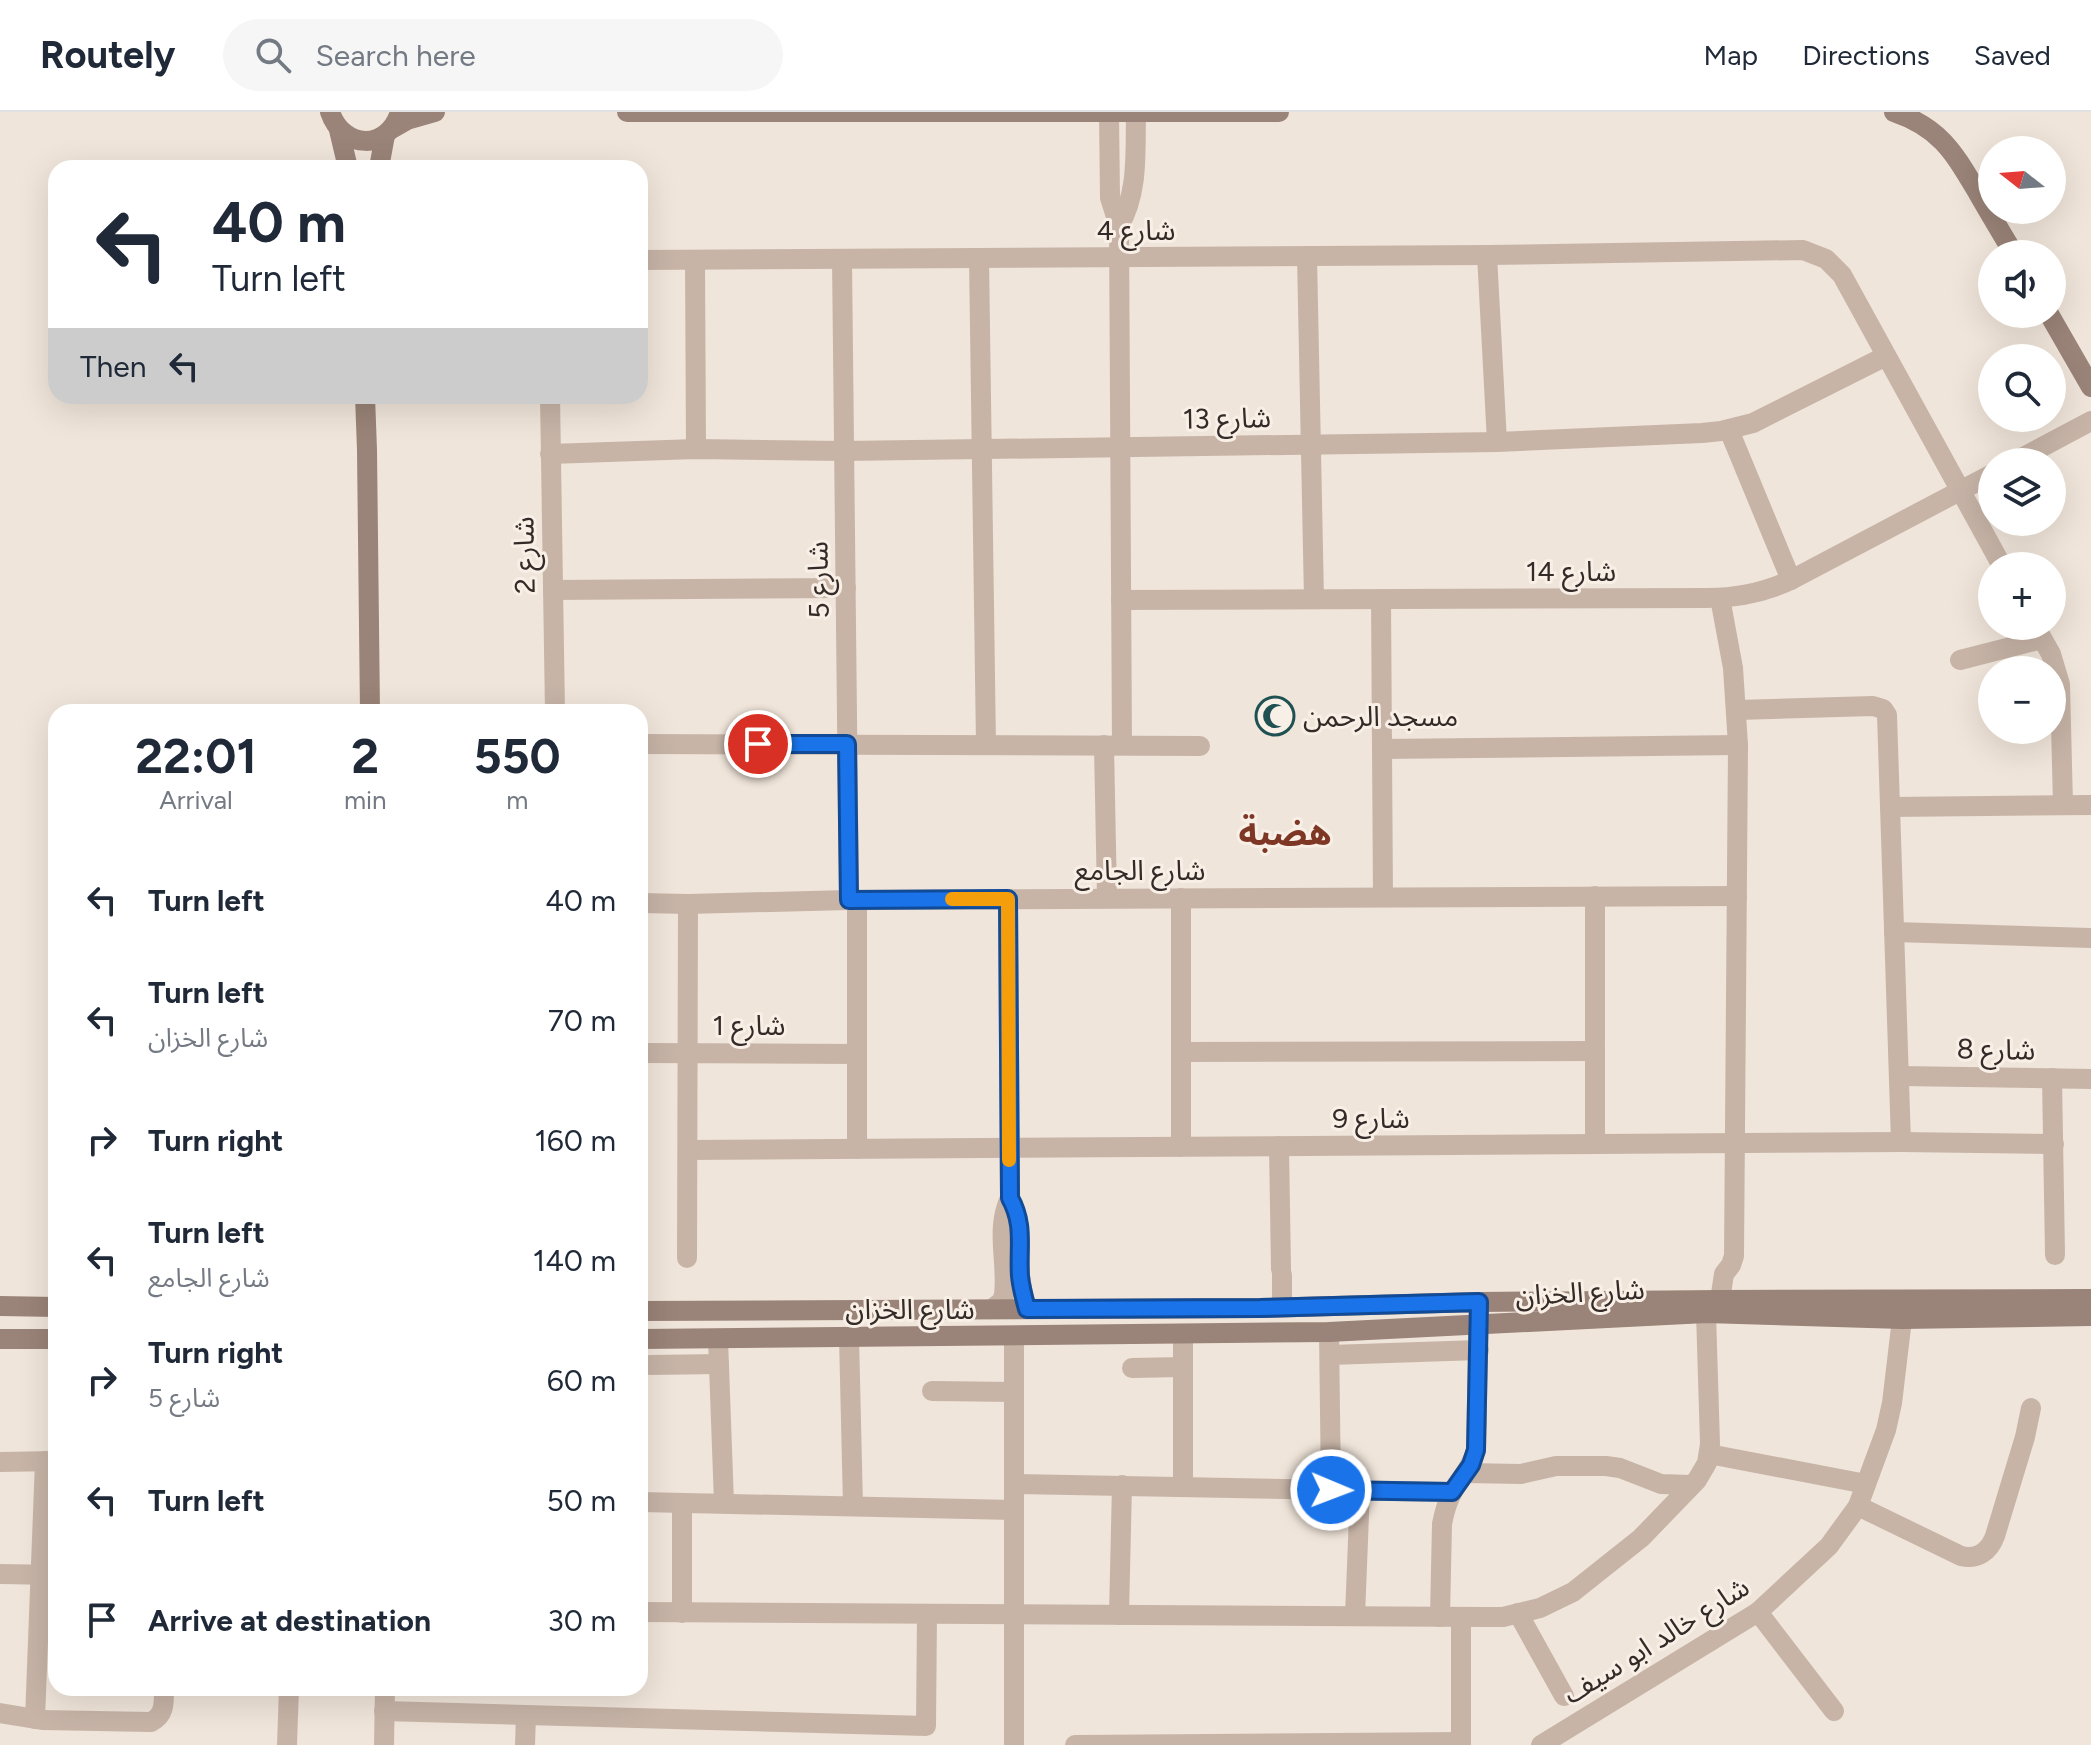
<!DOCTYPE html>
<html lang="en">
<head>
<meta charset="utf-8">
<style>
	:root { --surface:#fff; --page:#f6f6f7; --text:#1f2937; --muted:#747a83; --line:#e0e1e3 }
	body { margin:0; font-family:Figtree,"Noto Sans Arabic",sans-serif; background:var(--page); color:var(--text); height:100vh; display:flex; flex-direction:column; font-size:30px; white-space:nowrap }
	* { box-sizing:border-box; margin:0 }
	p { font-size:26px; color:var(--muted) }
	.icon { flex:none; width:44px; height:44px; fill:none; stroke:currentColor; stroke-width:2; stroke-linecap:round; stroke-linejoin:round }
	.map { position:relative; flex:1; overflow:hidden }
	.drawer { position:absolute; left:48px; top:592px; width:600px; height:992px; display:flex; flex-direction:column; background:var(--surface); border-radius:24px; box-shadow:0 8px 32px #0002 }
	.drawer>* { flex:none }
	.banner { position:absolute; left:48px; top:48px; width:600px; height:244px; border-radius:24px; box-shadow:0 8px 32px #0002; background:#fff; color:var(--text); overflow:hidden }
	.needle { width:52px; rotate:287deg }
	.fabs { position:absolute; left:1978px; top:24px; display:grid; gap:16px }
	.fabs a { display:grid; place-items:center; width:88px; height:88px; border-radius:50%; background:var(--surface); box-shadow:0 8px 32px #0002; font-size:40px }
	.pin { position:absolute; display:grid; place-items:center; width:68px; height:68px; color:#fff; margin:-34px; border:4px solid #fff; border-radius:50%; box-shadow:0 2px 8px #0007 }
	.me { position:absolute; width:88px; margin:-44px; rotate:91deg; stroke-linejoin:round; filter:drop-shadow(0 0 6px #0008) }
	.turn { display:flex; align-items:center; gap:28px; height:168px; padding:0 32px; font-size:36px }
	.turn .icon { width:104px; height:104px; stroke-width:2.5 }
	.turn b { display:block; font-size:56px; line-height:68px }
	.then { display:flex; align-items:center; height:76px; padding:0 32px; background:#0003; gap:16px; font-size:30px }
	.eta { display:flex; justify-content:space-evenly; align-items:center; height:136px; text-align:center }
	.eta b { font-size:48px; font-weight:700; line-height:56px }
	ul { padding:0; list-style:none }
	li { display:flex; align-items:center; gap:24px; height:120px; padding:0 32px }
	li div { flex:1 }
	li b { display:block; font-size:30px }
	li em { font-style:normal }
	header { display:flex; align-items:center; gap:48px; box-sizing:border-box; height:112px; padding:0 40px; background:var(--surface); border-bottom:2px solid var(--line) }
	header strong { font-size:38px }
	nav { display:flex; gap:44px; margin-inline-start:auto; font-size:28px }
	.search { width:560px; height:72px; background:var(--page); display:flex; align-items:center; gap:20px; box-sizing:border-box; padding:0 28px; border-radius:44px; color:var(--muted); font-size:30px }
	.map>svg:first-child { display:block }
</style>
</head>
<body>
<header>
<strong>Routely</strong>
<div class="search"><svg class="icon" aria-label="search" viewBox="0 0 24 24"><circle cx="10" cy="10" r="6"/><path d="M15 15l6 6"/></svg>Search here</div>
<nav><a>Map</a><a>Directions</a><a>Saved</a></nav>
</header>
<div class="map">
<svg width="2091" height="1633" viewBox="0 0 2091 1633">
	<rect width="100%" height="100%" fill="#f0e5da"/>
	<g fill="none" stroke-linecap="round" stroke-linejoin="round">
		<!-- minor -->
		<g stroke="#c7b4a7" stroke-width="20">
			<polyline points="1109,1 1110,86 1119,114 1122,633"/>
			<path d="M1119 114C1139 80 1135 39 1136 1"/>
			<polyline points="1487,143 1497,330"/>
			<polyline points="1307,144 1314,487"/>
			<polyline points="979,146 986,633"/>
			<polyline points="842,147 849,788"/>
			<polyline points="640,148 1487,143 1803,138 1826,147 1842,163 2002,454"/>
			<polyline points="695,148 696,337"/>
			<polyline points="550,284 555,600"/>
			<polyline points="1729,318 1791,468"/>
			<polyline points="550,342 696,337 844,339 1497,330 1702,321 1721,319 1753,311 1886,244"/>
			<polyline points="2014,350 2091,309"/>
			<polyline points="553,478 846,476"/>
			<polyline points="1381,487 1383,785"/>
			<path d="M1121 488 1707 486C1737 486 1763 481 1791 468L1992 362"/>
			<polyline points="2035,514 2051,542 2060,572 2063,693"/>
			<polyline points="1960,548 2042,527"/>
			<polyline points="1737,598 1873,594 1883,597 1887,603 1901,1030"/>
			<polyline points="640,632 1200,634"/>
			<polyline points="1104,633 1107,786"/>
			<polyline points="1382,637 1738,633"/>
			<polyline points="1890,695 2091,693"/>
			<polyline points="1595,784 1595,1032"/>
			<polyline points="857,788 857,1037"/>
			<polyline points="640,791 688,792 849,788 1737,784"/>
			<polyline points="1894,820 2091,826"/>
			<polyline points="1181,940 1595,939"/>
			<polyline points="640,941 857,942"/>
			<polyline points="1899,964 2091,967"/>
			<polyline points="2052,966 2055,1143"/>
			<polyline points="1279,1034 1281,1157"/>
			<polyline points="1181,1035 1181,786"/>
			<polyline points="688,1038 1901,1030 2054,1032"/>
			<path d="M1010 1086C1024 1113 1018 1135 1020 1164 1021 1176 1024 1186 1027 1197"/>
			<polyline points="687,1146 688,792"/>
			<polyline points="1282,1163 1282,1195"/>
			<polyline points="1720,1188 1724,1162 1731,1153 1734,1144 1738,633 1733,556 1720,486"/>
			<path d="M992 1197 1002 1189 1004 1183C1008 1150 995 1118 1010 1086L1008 787"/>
			<polyline points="1329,1220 1331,1378"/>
			<polyline points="1183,1223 1183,1375"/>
			<polyline points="1014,1224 1014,1633"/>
			<polyline points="849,1225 853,1394"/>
			<polyline points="718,1227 724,1391"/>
			<polyline points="1330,1243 1479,1238"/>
			<polyline points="650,1253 719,1252"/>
			<polyline points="1132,1256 1183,1255"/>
			<polyline points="932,1279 1014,1280"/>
			<polyline points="1709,1342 1866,1372"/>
			<polyline points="0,1350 56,1349"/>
			<polyline points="1466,1361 1521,1362 1556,1354 1606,1354 1620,1356 1661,1372 1690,1373"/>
			<polyline points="1014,1372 1452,1380"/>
			<polyline points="640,1390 1014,1398"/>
			<path d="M1858 1394 1961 1444C1977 1448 1989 1440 1995 1424L2025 1325 2031 1296"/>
			<polyline points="0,1462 56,1463"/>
			<polyline points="640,1500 1484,1505 1503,1505 1540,1496 1573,1480 1641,1426 1697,1368 1707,1351 1710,1332 1706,1201"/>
			<polyline points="1758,1500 1834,1599"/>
			<polyline points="682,1501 682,1391"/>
			<polyline points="1518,1501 1564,1584"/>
			<polyline points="1119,1503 1122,1373"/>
			<polyline points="1355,1504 1360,1378"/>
			<path d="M1440 1505 1442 1412C1444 1401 1447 1390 1453 1379 1461 1365 1472 1355 1476 1338L1479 1190"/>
			<polyline points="384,1599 926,1614 927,1502"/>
			<path d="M0 1601 42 1608 151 1610C165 1603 164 1591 164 1576"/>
			<polyline points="35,1607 45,1349"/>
			<polyline points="287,1633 289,1576"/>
			<polyline points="384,1633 385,1576"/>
			<polyline points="525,1633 526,1603"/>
			<polyline points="1075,1633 1461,1630"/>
			<polyline points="1461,1633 1461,1505"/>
			<polyline points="1541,1633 1758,1500 1829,1434 1858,1394 1886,1318 1892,1291 1902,1207"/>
		</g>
		<!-- secondary -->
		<g stroke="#9a8378" stroke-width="20">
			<path d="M330 0C343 38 388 39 400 0"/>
			<polyline points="627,0 1279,0"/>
			<path d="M1894 0C1941 16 1954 41 1978 81 1990 102 2002 122 2014 142"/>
			<polyline points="393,16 407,8 435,0"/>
			<polyline points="339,18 348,56"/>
			<polyline points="379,56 385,23"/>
			<polyline points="2049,202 2091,275"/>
			<polyline points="365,284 367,338 370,600"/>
			<polyline points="0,1194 56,1195"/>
			<polyline points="640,1199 1260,1196 1479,1190 1720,1188 2091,1187"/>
			<polyline points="0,1227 56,1227"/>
			<polyline points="640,1227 1329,1220 1706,1201 1902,1207 2091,1204"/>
		</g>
	</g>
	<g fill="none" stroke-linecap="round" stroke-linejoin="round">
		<!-- route casing -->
		<g stroke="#114b97" stroke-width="20">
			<path id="route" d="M758 632H847L849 788 1008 787 1010 1086C1025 1113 1018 1135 1020 1164 1021 1175 1024 1186 1027 1197L1260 1196 1479 1190 1476 1338 1471 1353 1452 1380 1331 1378"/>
		</g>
		<!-- route -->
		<use href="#route" stroke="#1a73e8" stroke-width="14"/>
		<!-- slow -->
		<polyline stroke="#f59e0b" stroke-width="14" points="952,787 1008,787 1009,1048"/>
	</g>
	<!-- icons -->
	<defs>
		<g id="mosque-ring" transform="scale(2)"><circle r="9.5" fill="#f8efe6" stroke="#1f5152" stroke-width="1.5"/><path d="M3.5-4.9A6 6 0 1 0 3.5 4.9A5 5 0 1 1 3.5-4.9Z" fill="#1f5152"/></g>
	</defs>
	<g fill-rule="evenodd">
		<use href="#mosque-ring" x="1275" y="604"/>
	</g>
	<g text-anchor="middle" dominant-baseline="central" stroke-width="6" stroke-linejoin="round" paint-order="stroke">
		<!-- street labels -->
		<g font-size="28" fill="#342a27" stroke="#f8efe6">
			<text x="1136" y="118">شارع 4</text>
			<text transform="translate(1227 306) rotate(-1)">شارع 13</text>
			<text transform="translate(524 443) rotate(-91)">شارع 2</text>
			<text x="1571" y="459">شارع 14</text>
			<text transform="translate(818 468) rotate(-91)">شارع 5</text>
			<text x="1140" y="758">شارع الجامع</text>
			<text x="749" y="913">شارع 1</text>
			<text transform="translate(1996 937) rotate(1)">شارع 8</text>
			<text x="1371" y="1006">شارع 9</text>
			<text transform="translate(1580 1180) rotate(-3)">شارع الخزان</text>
			<text x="910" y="1197">شارع الخزان</text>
			<text transform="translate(1656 1528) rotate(-32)">شارع خالد ابو سيف</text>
		</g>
		<!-- poi labels -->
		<g font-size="28" fill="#342a27" stroke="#f8efe6" text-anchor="start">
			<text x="1303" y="604">مسجد الرحمن</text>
		</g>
		<!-- district labels -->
		<g font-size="36" font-weight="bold" fill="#7e3725" stroke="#f8efe6">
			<text x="1285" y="720">هضبة</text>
		</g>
	</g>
</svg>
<div class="fabs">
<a><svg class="needle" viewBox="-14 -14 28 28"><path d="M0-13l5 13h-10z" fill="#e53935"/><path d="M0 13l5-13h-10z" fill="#747a83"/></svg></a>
<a><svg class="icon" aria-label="sound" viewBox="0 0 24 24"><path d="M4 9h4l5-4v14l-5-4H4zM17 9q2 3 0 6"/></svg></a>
<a><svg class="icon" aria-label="search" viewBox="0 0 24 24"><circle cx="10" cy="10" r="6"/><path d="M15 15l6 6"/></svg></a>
<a><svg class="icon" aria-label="layers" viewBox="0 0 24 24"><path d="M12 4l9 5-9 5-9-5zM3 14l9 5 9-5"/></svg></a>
<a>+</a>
<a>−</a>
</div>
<div class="pin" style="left:758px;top:632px;background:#d93025"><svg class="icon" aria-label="arrive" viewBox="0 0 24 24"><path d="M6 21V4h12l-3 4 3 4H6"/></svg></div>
<svg class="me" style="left:1331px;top:1378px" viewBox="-20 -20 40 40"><circle r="17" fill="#1a73e8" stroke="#fff" stroke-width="3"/><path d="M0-11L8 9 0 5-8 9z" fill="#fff"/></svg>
<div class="banner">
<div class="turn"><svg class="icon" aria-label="left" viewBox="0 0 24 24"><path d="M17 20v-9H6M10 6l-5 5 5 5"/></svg><div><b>40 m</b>Turn left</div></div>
<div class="then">Then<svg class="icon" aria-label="left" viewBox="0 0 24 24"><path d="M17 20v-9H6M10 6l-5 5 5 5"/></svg></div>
</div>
<section class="drawer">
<div class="eta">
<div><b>22:01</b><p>Arrival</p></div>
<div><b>2</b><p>min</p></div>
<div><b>550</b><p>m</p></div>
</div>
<ul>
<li><svg class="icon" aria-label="left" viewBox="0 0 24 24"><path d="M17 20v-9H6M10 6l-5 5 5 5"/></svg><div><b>Turn left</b></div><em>40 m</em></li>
<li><svg class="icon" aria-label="left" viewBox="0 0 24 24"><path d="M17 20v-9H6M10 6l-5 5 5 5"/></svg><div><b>Turn left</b><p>شارع الخزان</p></div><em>70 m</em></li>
<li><svg class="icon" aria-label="right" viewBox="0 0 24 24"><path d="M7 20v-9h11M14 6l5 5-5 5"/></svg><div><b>Turn right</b></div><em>160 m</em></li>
<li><svg class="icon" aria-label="left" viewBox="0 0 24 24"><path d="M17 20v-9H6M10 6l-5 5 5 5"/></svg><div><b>Turn left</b><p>شارع الجامع</p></div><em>140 m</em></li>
<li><svg class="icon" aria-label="right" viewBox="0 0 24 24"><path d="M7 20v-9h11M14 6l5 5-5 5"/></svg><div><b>Turn right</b><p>شارع 5</p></div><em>60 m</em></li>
<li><svg class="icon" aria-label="left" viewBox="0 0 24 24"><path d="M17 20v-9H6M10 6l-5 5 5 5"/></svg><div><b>Turn left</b></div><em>50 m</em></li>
<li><svg class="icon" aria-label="arrive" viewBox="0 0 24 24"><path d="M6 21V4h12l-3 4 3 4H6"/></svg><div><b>Arrive at destination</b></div><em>30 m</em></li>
</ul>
</section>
</div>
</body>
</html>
